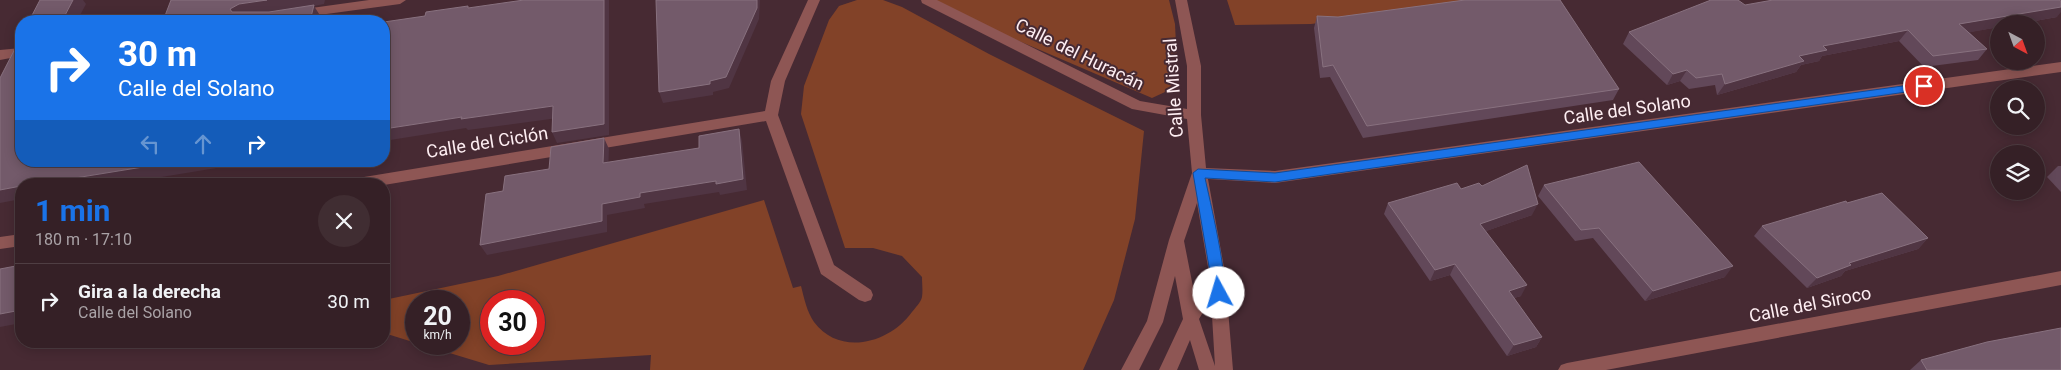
<!DOCTYPE html>
<html lang="es">
<head>
<meta charset="utf-8">
<style>
	:root { --surface:#352026; --page:#402d32; --text:#f1f3f6; --muted:#aaa3a7; --line:#4f3e43; --accent:#1a73e8 }
	body { margin:0; font-family:Roboto,sans-serif; background:var(--page); color:var(--text); height:100vh; display:flex; flex-direction:column; font-size:19px; white-space:nowrap }
	* { box-sizing:border-box; margin:0 }
	p { font-size:16px; color:var(--muted) }
	.icon { flex:none; width:28px; height:28px; fill:none; stroke:currentColor; stroke-width:2; stroke-linecap:round; stroke-linejoin:round }
	.map { position:relative; flex:1; overflow:hidden }
	.side { position:absolute; left:15px; top:178px; width:375px; height:170px; display:flex; flex-direction:column; background:var(--surface); border-radius:20px; box-shadow:0 2px 12px #0003,0 0 0 1px var(--line) }
	.side>* { flex:none }
	.banner { position:absolute; left:15px; top:15px; width:375px; height:152px; border-radius:20px; box-shadow:0 2px 12px #0003,0 0 0 1px var(--line); background:#1a73e8; color:#fff; overflow:hidden }
	.needle { width:32px; rotate:139deg }
	.fabs { position:absolute; left:1990px; top:15px; display:grid; gap:10px }
	.fabs a { display:grid; place-items:center; width:55px; height:55px; border-radius:50%; background:var(--surface); box-shadow:0 2px 12px #0003,0 0 0 1px var(--line); font-size:25px }
	.speed { position:absolute; left:405px; top:290px; display:flex; gap:10px; font-size:25px; font-weight:700; text-align:center }
	.speed>* { display:grid; place-content:center; width:65px; height:65px; border-radius:50%; background:var(--surface); box-shadow:0 2px 12px #0003,0 0 0 1px var(--line); line-height:1 }
	.speed small { font-size:12px; font-weight:400 }
	.speed .limit { border:8px solid #d22; background:#fff; color:#111 }
	.pin { position:absolute; display:grid; place-items:center; width:42px; height:42px; color:#fff; margin:-21px; border:2px solid #fff; border-radius:50%; box-shadow:0 1px 5px #0007 }
	.me { position:absolute; width:55px; margin:-28px; rotate:354deg; stroke-linejoin:round; filter:drop-shadow(0 0 4px #0008) }
	.turn { display:flex; align-items:center; gap:18px; height:105px; padding:0 20px; font-size:22px }
	.turn .icon { width:65px; height:65px; stroke-width:2.5 }
	.turn b { display:block; font-size:35px; line-height:42px }
	.lanes { display:flex; align-items:center; height:48px; padding:0 20px; background:#0003; justify-content:center; gap:25px; direction:ltr }
	.lanes .off { opacity:.35 }
	.round { display:grid; place-items:center; flex:none; width:52px; height:52px; border-radius:26px; background:var(--page) }
	.summary { display:flex; align-items:center; justify-content:space-between; height:85px; padding:0 20px }
	h1 { font-size:30px; font-weight:700; line-height:38px; color:var(--accent) }
	ul { padding:0; list-style:none }
	li { display:flex; align-items:center; gap:15px; height:75px; padding:0 20px; border-top:1px solid var(--line) }
	li div { flex:1 }
	li b { display:block; font-size:19px }
	li em { font-style:normal }
	.map>svg:first-child { display:block }
</style>
</head>
<body>
<div class="map">
<svg width="2061" height="370" viewBox="0 0 2061 370">
	<rect width="100%" height="100%" fill="#472a33"/>
	<!-- green -->
	<g fill="#824228" fill-rule="evenodd">
		<path d="M857 0H883L902 7 989 54 1144 131 1135 219 1114 300 1083 370H650L651 355 489 365 420 344H459V301H416V343L384 333V300L498 276 764 200 793 288 801 286C804 298 807 312 814 322 840 357 890 343 912 312 915 308 921 302 922 297 923 291 922 283 922 277L902 256 873 248H845L801 114 804 86 829 20 839 6ZM534 301V344H491V301Z"/>
		<polygon points="923,0 1169,0 1175,24 1178,86 1152,98"/>
		<polygon points="1227,0 1498,0 1311,24 1235,25"/>
	</g>
	<g fill="none" stroke-linecap="round" stroke-linejoin="round">
		<!-- minor -->
		<g fill="#8e5654" fill-rule="evenodd">
			<polygon points="369,0 406,0 400,4 297,18 290,14 297,10"/>
			<polygon points="808,0 820,0 785,81 778,115 834,265 871,290 873,295 871,300 865,302 859,300 821,274 766,121 384,185 384,184 351,184 353,180 358,178 765,111 771,81"/>
			<path d="M921 0H937L1140 101 1187 109V66L1175 0H1187L1201 66V115L1206 168 1275 171 2061 62V72L1275 183 1208 179 1225 273 1233 370H1199L1190 340 1177 370H1159L1183 319 1175 276 1163 322 1139 370H1121L1147 321 1169 240 1192 173 1187 119 1132 109 922 3ZM1197 203 1209 273 1195 297 1184 241ZM1211 299 1215 366 1199 319Z"/>
			<polygon points="21,48 21,56 0,60 0,50"/>
			<polygon points="21,234 21,246 0,249 0,237"/>
			<polygon points="2061,271 2061,285 1606,370 1558,370 1561,365 1567,363"/>
		</g>
	</g>
	<!-- wall -->
	<g fill="#624859">
		<polygon points="1745,5 2057,17 2019,24 1999,24 1999,27 1969,32 1987,49 1978,60 1924,67 1899,41 1822,56 1819,61 1801,65 1796,72 1717,95 1715,85 1689,89 1680,81 1667,85 1623,44 1629,32"/>
		<polygon points="1317,16 1619,89 1613,100 1363,138 1330,77 1320,78 1314,28"/>
		<polygon points="2058,166 2061,166 2061,192 2047,177"/>
		<polygon points="1544,185 1725,277 1645,301 1593,238 1575,241 1538,196"/>
		<polygon points="1482,186 1532,215 1486,231 1521,296 1514,298 1542,337 1536,347 1507,356 1450,275 1430,281 1384,214 1388,203 1461,189"/>
		<polygon points="1847,203 1928,238 1918,249 1845,271 1841,276 1807,288 1754,236 1762,226"/>
		<polygon points="1921,360 2061,370 1910,370"/>
	</g>
	<!-- shaded-wall -->
	<g fill="#503543">
		<polygon points="73,0 83,0 86,4 77,21 62,21"/>
		<polygon points="267,0 325,0 324,4 314,6 321,17 320,21 238,21 230,9 239,4"/>
		<polygon points="604,0 609,0 609,135 557,143 552,132"/>
		<polygon points="757,0 760,0 759,19 729,88 713,92 713,95 663,103 659,92 710,81"/>
		<polygon points="2061,7 2061,12 2057,17 2018,24 1999,24 1999,27 1950,36 1959,24"/>
		<polygon points="1908,30 1899,41 1822,56 1819,61 1801,65 1796,72 1717,95 1725,84 1823,46"/>
		<polygon points="1687,70 1680,81 1667,85 1673,74"/>
		<polygon points="553,106 558,118 468,130 466,128 384,141 384,129 462,117"/>
		<polygon points="739,129 742,141 747,190 720,195 719,192 644,204 645,208 607,215 607,232 487,255 480,245 602,204 640,193"/>
		<polygon points="604,138 609,149 608,174 603,163"/>
		<polygon points="180,161 259,161 119,184 38,184"/>
		<polygon points="21,186 21,199 0,203 0,190"/>
		<polygon points="1538,204 1532,215 1475,235 1480,224"/>
		<polygon points="1928,238 1918,249 1845,271 1841,276 1807,288 1817,278 1849,263"/>
		<polygon points="1455,264 1450,275 1430,281 1435,270"/>
		<polygon points="1733,266 1725,277 1645,301 1653,291"/>
		<polygon points="1527,285 1521,296 1503,301 1509,291"/>
		<polygon points="21,310 21,323 0,327 0,314"/>
		<polygon points="1542,337 1536,347 1507,356 1514,345"/>
	</g>
	<!-- building -->
	<g fill="#735a6a" stroke="#88717f">
		<polygon points="40,0 73,0 62,21 29,21"/>
		<polygon points="171,0 267,0 239,4 230,9 232,12 269,12 314,5 310,21 163,21"/>
		<polygon points="524,0 604,0 604,124 552,132 553,106 461,119 462,117 384,129 384,22 425,16 426,12 468,6 468,8"/>
		<polygon points="656,0 757,0 757,8 726,77 710,81 710,84 659,92"/>
		<polygon points="1465,0 1560,0 1619,89 1367,126 1333,65 1323,67 1317,16 1338,17"/>
		<polygon points="1711,0 1738,0 1745,5 1773,0 2059,0 2061,1 2061,7 1959,24 1987,49 1933,56 1908,30 1823,46 1827,50 1799,56 1804,61 1725,84 1722,74 1696,78 1687,70 1673,74 1629,32"/>
		<polygon points="21,37 21,161 180,161 38,184 21,184 21,186 0,190 0,78"/>
		<polygon points="739,129 743,179 716,184 716,181 640,193 640,197 602,204 602,221 480,245 486,194 503,191 505,176 549,169 551,147 604,138 603,163 699,148 699,136"/>
		<polygon points="1639,162 1733,266 1653,291 1599,228 1581,230 1544,185"/>
		<polygon points="1527,165 1538,204 1480,224 1527,285 1509,291 1542,337 1514,345 1455,264 1435,270 1388,203 1457,183 1461,189 1479,183 1482,186"/>
		<polygon points="1882,193 1928,238 1849,263 1851,265 1817,278 1762,226 1846,201 1847,203"/>
		<polygon points="21,265 21,310 0,314 0,269"/>
		<polygon points="2061,328 2061,370 1927,370 1921,360 1987,342"/>
	</g>
	<!-- route -->
	<path fill="#1a73e8" stroke="#114b97" d="M1924 83 1927 84 1929 86 1927 89 1275 182 1205 178C1209 197 1230 283 1223 296H1214L1193 173 1198 169 1275 173Z"/>
	<g text-anchor="middle" dominant-baseline="central" stroke-width="4" stroke-linejoin="round" paint-order="stroke">
		<!-- street labels -->
		<g font-size="18" fill="#feeef2" stroke="#472a33">
			<text transform="translate(1080 54) rotate(26)">Calle del Huracán</text>
			<text transform="translate(1173 88) rotate(-94)">Calle Mistral</text>
			<text transform="translate(1627 109) rotate(-8)">Calle del Solano</text>
			<text transform="translate(487 142) rotate(-9)">Calle del Ciclón</text>
			<text transform="translate(1810 304) rotate(-11)">Calle del Siroco</text>
		</g>
	</g>
</svg>
<div class="fabs">
<a><svg class="needle" viewBox="-14 -14 28 28"><path d="M0-13l5 13h-10z" fill="#e53935"/><path d="M0 13l5-13h-10z" fill="#aaa3a7"/></svg></a>
<a><svg class="icon" aria-label="search" viewBox="0 0 24 24"><circle cx="10" cy="10" r="6"/><path d="M15 15l6 6"/></svg></a>
<a><svg class="icon" aria-label="layers" viewBox="0 0 24 24"><path d="M12 4l9 5-9 5-9-5zM3 14l9 5 9-5"/></svg></a>
</div>
<div class="speed"><div>20<small>km/h</small></div><div class="limit">30</div></div>
<div class="pin" style="left:1924px;top:86px;background:#d93025"><svg class="icon" aria-label="arrive" viewBox="0 0 24 24"><path d="M6 21V4h12l-3 4 3 4H6"/></svg></div>
<svg class="me" style="left:1219px;top:293px" viewBox="-20 -20 40 40"><circle r="19" fill="#fff"/><path d="M0-13L10 11 0 6-10 11z" fill="#1a73e8"/></svg>
<div class="banner">
<div class="turn"><svg class="icon" aria-label="right" viewBox="0 0 24 24"><path d="M7 20v-9h11M14 6l5 5-5 5"/></svg><div><b>30 m</b>Calle del Solano</div></div>
<div class="lanes"><svg class="icon off" aria-label="left" viewBox="0 0 24 24"><path d="M17 20v-9H6M10 6l-5 5 5 5"/></svg><svg class="icon off" aria-label="ahead" viewBox="0 0 24 24"><path d="M12 20V5M6 11l6-6 6 6"/></svg><svg class="icon" aria-label="right" viewBox="0 0 24 24"><path d="M7 20v-9h11M14 6l5 5-5 5"/></svg></div>
</div>
<section class="side">
<div class="summary"><div><h1>1 min</h1><p>180 m · 17:10</p></div><a class="round"><svg class="icon" aria-label="close" viewBox="0 0 24 24"><path d="M6 6l12 12M18 6L6 18"/></svg></a></div>
<ul>
<li><svg class="icon" aria-label="right" viewBox="0 0 24 24"><path d="M7 20v-9h11M14 6l5 5-5 5"/></svg><div><b>Gira a la derecha</b><p>Calle del Solano</p></div><em>30 m</em></li>
</ul>
</section>
</div>
</body>
</html>
